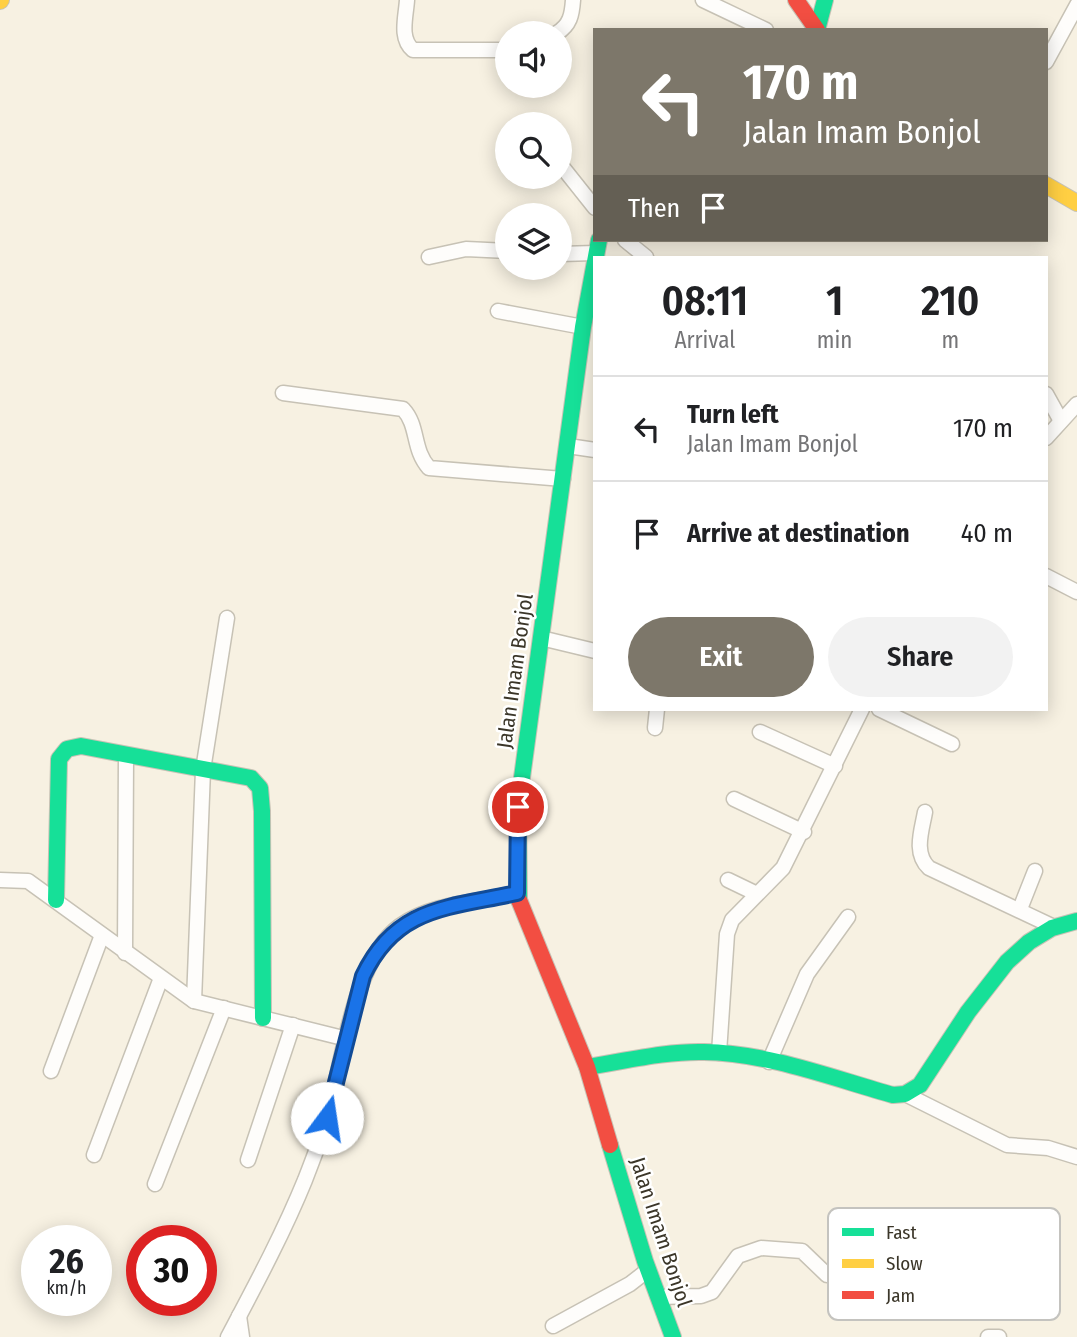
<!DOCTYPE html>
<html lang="en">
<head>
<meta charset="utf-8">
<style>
	:root { --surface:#fff; --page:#f2f2f2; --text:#202124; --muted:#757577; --line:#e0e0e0; --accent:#7d776a }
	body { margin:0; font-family:"Fira Sans Condensed",sans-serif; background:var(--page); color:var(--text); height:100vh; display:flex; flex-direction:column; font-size:26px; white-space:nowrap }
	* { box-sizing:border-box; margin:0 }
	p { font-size:23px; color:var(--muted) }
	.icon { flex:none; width:38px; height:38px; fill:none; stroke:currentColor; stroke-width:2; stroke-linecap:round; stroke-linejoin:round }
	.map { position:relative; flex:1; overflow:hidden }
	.sheet { position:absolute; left:593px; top:256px; width:455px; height:455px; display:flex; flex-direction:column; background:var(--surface); border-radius:0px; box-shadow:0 4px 18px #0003 }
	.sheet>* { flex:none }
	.top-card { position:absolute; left:593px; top:28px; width:455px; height:214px; border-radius:0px; box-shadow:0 4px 18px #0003; background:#7d776a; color:#fff; overflow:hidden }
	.fabs { position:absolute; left:495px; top:21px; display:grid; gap:14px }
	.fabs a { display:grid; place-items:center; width:77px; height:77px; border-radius:50%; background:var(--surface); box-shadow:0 4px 18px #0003; font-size:35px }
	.speed { position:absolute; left:21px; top:1225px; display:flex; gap:14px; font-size:35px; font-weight:700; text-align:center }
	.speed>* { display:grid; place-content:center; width:91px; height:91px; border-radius:50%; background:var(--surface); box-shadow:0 4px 18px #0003; line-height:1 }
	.speed small { font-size:18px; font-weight:400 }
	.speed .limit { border:10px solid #d22; background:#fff; color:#111 }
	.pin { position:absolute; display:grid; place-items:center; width:60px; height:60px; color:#fff; margin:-30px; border:4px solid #fff; border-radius:50%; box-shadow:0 2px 7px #0007 }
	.me { position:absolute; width:77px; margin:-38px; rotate:14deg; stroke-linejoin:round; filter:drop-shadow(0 0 5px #0008) }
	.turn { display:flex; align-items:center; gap:24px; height:147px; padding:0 35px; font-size:32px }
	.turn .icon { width:91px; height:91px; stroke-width:2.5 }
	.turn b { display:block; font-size:49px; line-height:60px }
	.then { display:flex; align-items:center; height:66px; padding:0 35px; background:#0003; gap:14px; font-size:26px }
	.eta { display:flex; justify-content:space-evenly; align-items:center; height:119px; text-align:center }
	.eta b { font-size:42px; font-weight:600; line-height:49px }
	.cta { display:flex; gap:14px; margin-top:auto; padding:14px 35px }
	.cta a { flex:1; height:80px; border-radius:42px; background:var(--accent); color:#fff; font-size:28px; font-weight:600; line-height:80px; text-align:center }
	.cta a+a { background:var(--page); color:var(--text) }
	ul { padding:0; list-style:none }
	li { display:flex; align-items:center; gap:21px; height:105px; padding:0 35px; border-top:2px solid var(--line) }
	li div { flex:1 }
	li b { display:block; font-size:26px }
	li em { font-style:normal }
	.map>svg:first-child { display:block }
</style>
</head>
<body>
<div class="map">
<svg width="1077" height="1337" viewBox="0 0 1077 1337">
	<rect width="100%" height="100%" fill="#f7f1e2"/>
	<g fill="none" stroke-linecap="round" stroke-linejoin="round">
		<!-- street casing -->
		<g stroke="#c7c2b5" stroke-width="17">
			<g id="street">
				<path d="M407 0C406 17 399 38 413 50H508"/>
				<polyline points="703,0 766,30"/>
				<path d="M557 33C570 25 572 15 573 0"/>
				<polyline points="1046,62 1077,5"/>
				<polyline points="560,164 595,208"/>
				<polyline points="625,240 646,257"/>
				<polyline points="560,254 595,253"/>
				<polyline points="429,257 466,249 508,251"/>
				<polyline points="498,311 583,327"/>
				<path d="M283 393 403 409C419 426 412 449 429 468L563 479"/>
				<polyline points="1046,394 1061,421"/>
				<polyline points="1046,438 1077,404"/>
				<polyline points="568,446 595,450"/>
				<polyline points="1046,576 1077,592"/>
				<polyline points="541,638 595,651"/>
				<polyline points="879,709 952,744"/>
				<polyline points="655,728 657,709"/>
				<polyline points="760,732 835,766"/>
				<polyline points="734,799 804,832"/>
				<path d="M925 812C922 830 913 853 929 868L1054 927"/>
				<polyline points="0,880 28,881 194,1001 347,1039"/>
				<polyline points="728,880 757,894"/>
				<polyline points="1020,909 1035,871"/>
				<polyline points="125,953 126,756"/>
				<polyline points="194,1001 203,770 227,618"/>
				<polyline points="719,1053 727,934 732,920 783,868 862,709"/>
				<polyline points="769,1062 807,974 848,917"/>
				<polyline points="51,1071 102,935"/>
				<polyline points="905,1094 1007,1145 1048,1148 1077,1157"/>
				<polyline points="94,1155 161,978"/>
				<polyline points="248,1160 293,1025"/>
				<polyline points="155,1184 224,1008"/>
				<polyline points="658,1297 701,1296 712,1292 738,1256 761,1248 802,1251 827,1275"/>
				<polyline points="239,1316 242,1337"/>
				<polyline points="553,1326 630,1284 648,1270"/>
				<path d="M228 1337C255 1286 283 1234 305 1180 313 1159 322 1137 328 1115 343 1061 353 960 400 926 432 903 479 902 517 893"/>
				<polyline points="988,1337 999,1337"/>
			</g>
		</g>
		<!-- fast casing -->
		<g stroke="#c7c2b5" stroke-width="18">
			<g id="fast">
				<polyline points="817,30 825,0"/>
				<polyline points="56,900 59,759 67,749 81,746 251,778 260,788 262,811 263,1018"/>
				<polyline points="519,900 518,807 583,327 599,240"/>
				<path d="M587 1067C626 1061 665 1051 704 1052 768 1053 832 1078 893 1095L905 1094 920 1085 968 1012 1007 962 1029 942 1052 928 1077 921"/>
				<polyline points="610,1145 645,1261 673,1337"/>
			</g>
		</g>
		<!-- slow casing -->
		<g stroke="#c7c2b5" stroke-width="18">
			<g id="slow">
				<polyline points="0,1 1,0"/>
				<polyline points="1046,185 1077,203"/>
			</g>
		</g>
		<!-- jam casing -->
		<g stroke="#c7c2b5" stroke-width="18">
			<g id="jam">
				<polyline points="796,0 817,30"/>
				<polyline points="519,900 587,1067 610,1145"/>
			</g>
		</g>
		<!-- street -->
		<use href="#street" stroke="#fefdfb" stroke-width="14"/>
		<!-- fast -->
		<use href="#fast" stroke="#16e098" stroke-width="16"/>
		<!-- slow -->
		<use href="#slow" stroke="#ffcf43" stroke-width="16"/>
		<!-- jam -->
		<use href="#jam" stroke="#f24e42" stroke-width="16"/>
	</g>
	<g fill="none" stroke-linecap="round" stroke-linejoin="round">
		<!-- route casing -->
		<g stroke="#114b97" stroke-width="18">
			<path id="route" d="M327 1118 363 976C396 906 449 908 517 893L518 807"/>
		</g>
		<!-- route -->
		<use href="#route" stroke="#1a73e8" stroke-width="12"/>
	</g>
	<g text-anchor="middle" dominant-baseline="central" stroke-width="5" stroke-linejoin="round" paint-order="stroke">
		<!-- street labels -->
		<g font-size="21" fill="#3b3629" stroke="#fff">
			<text transform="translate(515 671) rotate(-82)">Jalan Imam Bonjol</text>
			<text transform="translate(661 1232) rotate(72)">Jalan Imam Bonjol</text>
		</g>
	</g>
	<!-- legend -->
	<rect x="828" y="1208" width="232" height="112" rx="10" fill="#fff" stroke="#c4c3bf" stroke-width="2"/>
	<rect x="842" y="1228" width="32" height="8" fill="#16e098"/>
	<rect x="842" y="1259" width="32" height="9" fill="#ffcf43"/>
	<rect x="842" y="1291" width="32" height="8" fill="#f24e42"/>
	<g font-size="19" fill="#3b3629">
		<text x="886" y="1239">Fast</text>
		<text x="886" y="1270">Slow</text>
		<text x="886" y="1302">Jam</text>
	</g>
</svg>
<div class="fabs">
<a><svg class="icon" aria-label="sound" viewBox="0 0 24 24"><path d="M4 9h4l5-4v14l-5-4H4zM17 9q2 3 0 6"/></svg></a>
<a><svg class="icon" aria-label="search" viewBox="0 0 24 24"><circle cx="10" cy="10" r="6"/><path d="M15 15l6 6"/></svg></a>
<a><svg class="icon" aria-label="layers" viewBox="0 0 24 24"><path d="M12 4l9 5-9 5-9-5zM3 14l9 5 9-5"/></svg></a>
</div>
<div class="speed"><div>26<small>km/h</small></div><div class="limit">30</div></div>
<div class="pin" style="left:518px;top:807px;background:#d93025"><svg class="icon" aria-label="arrive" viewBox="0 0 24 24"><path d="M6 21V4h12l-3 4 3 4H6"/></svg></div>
<svg class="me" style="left:327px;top:1118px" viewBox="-20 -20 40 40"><circle r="19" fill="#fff"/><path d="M0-13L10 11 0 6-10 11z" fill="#1a73e8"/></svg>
<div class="top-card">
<div class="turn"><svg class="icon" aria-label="left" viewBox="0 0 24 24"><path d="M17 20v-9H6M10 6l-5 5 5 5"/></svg><div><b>170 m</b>Jalan Imam Bonjol</div></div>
<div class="then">Then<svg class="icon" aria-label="arrive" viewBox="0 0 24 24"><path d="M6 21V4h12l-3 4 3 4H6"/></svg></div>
</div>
<section class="sheet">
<div class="eta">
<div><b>08:11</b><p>Arrival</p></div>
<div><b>1</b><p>min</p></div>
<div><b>210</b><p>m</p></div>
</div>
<ul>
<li><svg class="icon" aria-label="left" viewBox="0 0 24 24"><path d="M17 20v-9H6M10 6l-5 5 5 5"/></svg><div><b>Turn left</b><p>Jalan Imam Bonjol</p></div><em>170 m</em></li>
<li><svg class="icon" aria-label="arrive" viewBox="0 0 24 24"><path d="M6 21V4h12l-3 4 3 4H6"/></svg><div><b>Arrive at destination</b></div><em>40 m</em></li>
</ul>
<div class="cta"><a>Exit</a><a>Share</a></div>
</section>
</div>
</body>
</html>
